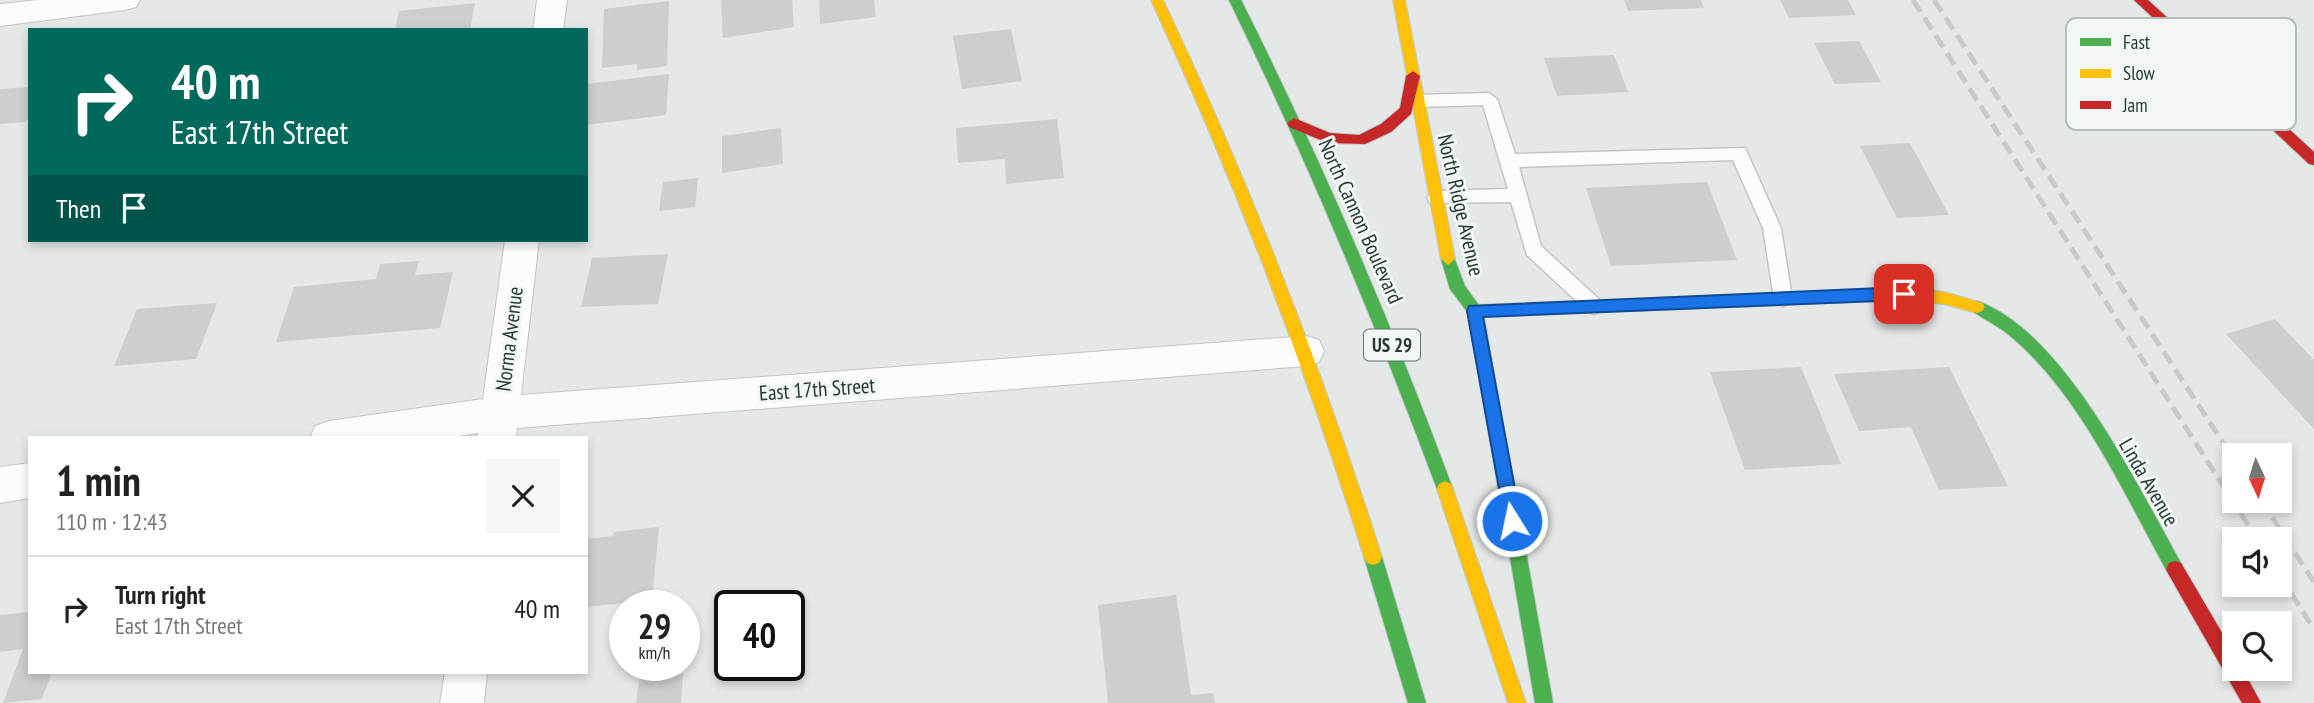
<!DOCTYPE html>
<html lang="en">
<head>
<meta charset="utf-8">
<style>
	:root { --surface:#fff; --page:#f6f6f6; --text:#222; --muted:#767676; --line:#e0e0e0 }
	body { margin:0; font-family:"PT Sans Narrow",sans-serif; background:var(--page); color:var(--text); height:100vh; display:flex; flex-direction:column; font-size:26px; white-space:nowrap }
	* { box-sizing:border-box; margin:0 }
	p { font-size:23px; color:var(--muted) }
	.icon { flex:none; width:38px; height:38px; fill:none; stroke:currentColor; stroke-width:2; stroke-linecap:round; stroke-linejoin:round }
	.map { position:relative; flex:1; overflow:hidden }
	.panel { position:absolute; left:28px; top:436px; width:560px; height:238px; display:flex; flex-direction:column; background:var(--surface); border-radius:0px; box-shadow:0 4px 10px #0003 }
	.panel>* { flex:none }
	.guide { position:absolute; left:28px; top:28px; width:560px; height:214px; border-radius:0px; box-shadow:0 4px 10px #0003; background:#00695c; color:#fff; overflow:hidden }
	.needle { width:46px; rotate:176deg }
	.fabs { position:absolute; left:2222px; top:443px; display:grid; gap:14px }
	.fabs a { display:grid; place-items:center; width:70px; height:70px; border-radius:0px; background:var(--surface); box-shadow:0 4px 10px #0003; font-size:35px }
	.speed { position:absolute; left:609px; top:590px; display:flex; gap:14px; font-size:35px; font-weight:700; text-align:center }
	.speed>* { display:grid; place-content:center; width:91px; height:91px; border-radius:50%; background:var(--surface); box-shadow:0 4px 10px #0003; line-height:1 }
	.speed small { font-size:18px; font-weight:400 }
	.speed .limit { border:4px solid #111; border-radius:10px; background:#fff; color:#111 }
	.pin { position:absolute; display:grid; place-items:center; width:60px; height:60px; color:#fff; margin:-30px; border-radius:14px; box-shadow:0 4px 10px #0006 }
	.me { position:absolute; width:77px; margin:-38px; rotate:350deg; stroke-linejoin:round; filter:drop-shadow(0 0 5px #0008) }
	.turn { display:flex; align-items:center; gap:24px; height:147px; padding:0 28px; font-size:32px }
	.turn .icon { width:91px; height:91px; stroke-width:2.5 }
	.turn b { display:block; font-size:49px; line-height:60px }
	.then { display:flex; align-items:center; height:66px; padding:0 28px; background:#0003; gap:14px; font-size:26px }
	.round { display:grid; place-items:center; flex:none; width:74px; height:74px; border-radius:0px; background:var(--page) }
	.head { display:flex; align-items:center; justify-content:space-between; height:119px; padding:0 28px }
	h1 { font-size:42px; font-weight:700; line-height:52px }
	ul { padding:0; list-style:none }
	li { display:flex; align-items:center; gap:21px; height:105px; padding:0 28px; border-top:2px solid var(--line) }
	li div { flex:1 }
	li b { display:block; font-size:26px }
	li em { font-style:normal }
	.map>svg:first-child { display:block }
</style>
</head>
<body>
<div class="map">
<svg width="2314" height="703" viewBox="0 0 2314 703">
	<rect width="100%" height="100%" fill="#e4e8e7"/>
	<!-- building -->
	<g fill="#cbcfce">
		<polygon points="721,0 792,0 794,27 723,38"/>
		<polygon points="819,0 874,0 876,17 820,24"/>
		<polygon points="1624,0 1701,0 1704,8 1628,11"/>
		<polygon points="1780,0 1848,0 1856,15 1789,18"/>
		<polygon points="669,1 667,66 637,70 637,64 602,68 604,9"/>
		<polygon points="475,3 470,30 395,30 399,11"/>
		<polygon points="1011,29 1022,81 962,89 953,36"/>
		<polygon points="1859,41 1881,82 1835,84 1814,43"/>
		<polygon points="1614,55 1628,92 1557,96 1544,58"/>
		<polygon points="669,74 666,115 586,125 586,84"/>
		<polygon points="30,87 30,115 26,122 0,124 0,89"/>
		<polygon points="1057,119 1064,178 1006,184 1005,159 958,163 956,128"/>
		<polygon points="781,128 783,164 722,173 722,136"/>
		<polygon points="1910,143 1949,215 1897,218 1860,146"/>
		<polygon points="698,178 695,207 659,211 663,182"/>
		<polygon points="1707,182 1737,260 1611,266 1586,188"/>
		<polygon points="668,254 658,304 581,307 592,258"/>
		<polygon points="419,261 415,275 453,272 440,328 276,342 294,287 376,279 380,264"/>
		<polygon points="217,303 196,359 114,366 137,309"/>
		<polygon points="2275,319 2314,360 2314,429 2226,334"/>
		<polygon points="1801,367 1841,464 1745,470 1710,372"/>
		<polygon points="1949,367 2008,486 1939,490 1911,427 1859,431 1834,374"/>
		<polygon points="659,527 652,600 586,607 586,539 613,536 614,532"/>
		<polygon points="1176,595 1191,695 1213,693 1215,703 1108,703 1098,605"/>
		<polygon points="30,612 30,672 52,672 42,699 3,703 23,649 0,652 0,615"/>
		<polygon points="683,674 681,703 636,703 639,679"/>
	</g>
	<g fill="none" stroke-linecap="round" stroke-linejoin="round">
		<!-- lane casing -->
		<g stroke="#c1c5c4" stroke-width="3">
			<polygon id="lane" points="1489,93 1497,99 1515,154 1745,148 1781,228 1792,298 1790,303 1783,306 1776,303 1774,298 1763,228 1733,160 1519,167 1541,246 1601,301 1603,306 1601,311 1594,314 1587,311 1527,255 1511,202 1430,203 1427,198 1430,193 1436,191 1508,189 1483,105 1418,107 1410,101 1418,95"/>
		</g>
		<!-- street casing -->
		<g stroke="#c1c5c4" stroke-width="2">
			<g id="street">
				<polygon points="38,0 140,0 136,7 125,10 0,26 0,4"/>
				<polygon points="537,0 567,0 563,30 533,30"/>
				<polygon points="505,240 539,240 521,395 1306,336 1319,340 1324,351 1319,362 1306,366 517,428 516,438 478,438 478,433 446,438 310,438 315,426 329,421 483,399"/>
				<polygon points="30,463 30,498 0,503 0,467"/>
				<polygon points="445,672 487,672 484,703 440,703"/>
			</g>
		</g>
		<!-- fast casing -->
		<g stroke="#c0c6c4" stroke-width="2">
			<g id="fast">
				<path d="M1229 0H1241C1321 159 1391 322 1453 489L1451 494 1445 497 1439 494 1437 489C1375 322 1307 160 1229 0Z"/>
				<polygon points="1448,253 1453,255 1465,286 1483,311 1553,703 1535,703 1468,313 1450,289 1441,259"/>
				<path d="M1977 301C2063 330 2138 487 2181 563L2184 569 2181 575 2175 577 2169 575C2124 494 2078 389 2004 331 1994 324 1982 318 1972 311L1969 307 1972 303Z"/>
				<polygon points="1373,549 1379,551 1382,557 1426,703 1408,703 1364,557 1367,551"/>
			</g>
		</g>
		<!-- slow casing -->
		<g stroke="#c0c6c4" stroke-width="2">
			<g id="slow">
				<path d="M1151 0H1163C1249 181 1321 366 1382 557L1379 563 1373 565 1367 563 1364 557C1305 366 1235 181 1151 0Z"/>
				<polygon points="1393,0 1405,0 1455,259 1448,265 1441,259"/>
				<polygon points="1904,288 1944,292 1982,303 1985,307 1982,311 1977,313 1944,304 1904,300 1475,317 1470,315 1467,311 1470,307 1475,305"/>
				<polygon points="1445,481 1451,484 1453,489 1526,703 1508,703 1437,489 1439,484"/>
			</g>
		</g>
		<!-- jam casing -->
		<g stroke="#c0c6c4" stroke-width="2">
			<g id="jam">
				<polygon points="2134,0 2148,0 2314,152 2314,165 2309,164"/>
				<polygon points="1413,71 1420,76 1411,114 1391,132 1365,144 1328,143 1289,127 1287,123 1294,118 1330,133 1359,135 1381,124 1400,108 1406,76"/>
				<polygon points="2175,561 2181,563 2235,655 2235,668 2242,668 2261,703 2242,703 2169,575 2166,569 2169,563"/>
			</g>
		</g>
		<!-- lane -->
		<use href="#lane" fill="#fbfcfb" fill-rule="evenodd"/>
		<!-- street -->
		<use href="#street" fill="#fbfcfb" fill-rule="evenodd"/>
		<!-- fast -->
		<use href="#fast" fill="#4caf50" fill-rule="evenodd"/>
		<!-- slow -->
		<use href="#slow" fill="#ffc107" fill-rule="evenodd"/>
		<!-- jam -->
		<use href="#jam" fill="#c62828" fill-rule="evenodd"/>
		<!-- rail -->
		<g stroke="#c7caca" stroke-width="5" stroke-dasharray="14 7" stroke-linecap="butt">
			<polyline points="1913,0 2257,539"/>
			<polyline points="1934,0 2235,461"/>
			<polyline points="2261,500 2314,582"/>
			<polyline points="2280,576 2314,629"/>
		</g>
	</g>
	<!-- route -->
	<polygon fill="#1a73e8" stroke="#114b97" stroke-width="2" points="1904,287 1912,294 1904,300 1483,317 1521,521 1518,527 1512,529 1506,527 1467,311 1469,306"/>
	<g text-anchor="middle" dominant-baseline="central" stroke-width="6" stroke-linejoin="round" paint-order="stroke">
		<!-- shield labels -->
		<rect fill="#f2f7f5" stroke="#627270" stroke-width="2" x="1364" y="329.5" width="56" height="31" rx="5"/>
		<g font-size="19" font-weight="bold" fill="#243937">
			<text x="1392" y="345">US 29</text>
		</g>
		<!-- street labels -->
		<g font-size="21" fill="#243937" stroke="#f2f7f5">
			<text transform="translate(1461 205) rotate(77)">North Ridge Avenue</text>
			<text transform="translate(1361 221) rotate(66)">North Cannon Boulevard</text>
			<text transform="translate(509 339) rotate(-83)">Norma Avenue</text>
			<text transform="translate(817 389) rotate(-4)">East 17th Street</text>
			<text transform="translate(2149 482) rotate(60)">Linda Avenue</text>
		</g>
	</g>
	<!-- legend -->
	<rect x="2066" y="18" width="230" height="112" rx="10" fill="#f2f7f5" stroke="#b4bebc" stroke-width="2"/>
	<rect x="2080" y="38" width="31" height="8" fill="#4caf50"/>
	<rect x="2080" y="69" width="31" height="9" fill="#ffc107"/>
	<rect x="2080" y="101" width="31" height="8" fill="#c62828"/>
	<g font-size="19" fill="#243937">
		<text x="2123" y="49">Fast</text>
		<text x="2123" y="80">Slow</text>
		<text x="2123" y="112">Jam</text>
	</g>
</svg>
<div class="fabs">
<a><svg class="needle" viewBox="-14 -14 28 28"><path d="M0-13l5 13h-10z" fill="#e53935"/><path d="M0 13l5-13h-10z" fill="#767676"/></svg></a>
<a><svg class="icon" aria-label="sound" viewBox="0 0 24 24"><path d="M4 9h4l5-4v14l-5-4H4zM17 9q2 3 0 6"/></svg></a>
<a><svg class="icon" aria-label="search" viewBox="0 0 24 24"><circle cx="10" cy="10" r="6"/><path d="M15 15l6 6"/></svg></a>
</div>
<div class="speed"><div>29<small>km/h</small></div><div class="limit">40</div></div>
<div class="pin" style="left:1904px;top:294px;background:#d93025"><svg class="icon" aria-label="arrive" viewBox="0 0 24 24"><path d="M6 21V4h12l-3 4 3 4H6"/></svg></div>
<svg class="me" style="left:1512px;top:521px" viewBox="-20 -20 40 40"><circle r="17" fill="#1a73e8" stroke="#fff" stroke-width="3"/><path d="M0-11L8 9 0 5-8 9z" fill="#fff"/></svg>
<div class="guide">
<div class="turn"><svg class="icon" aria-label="right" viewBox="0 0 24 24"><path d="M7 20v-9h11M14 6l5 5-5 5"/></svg><div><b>40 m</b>East 17th Street</div></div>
<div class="then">Then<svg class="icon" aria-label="arrive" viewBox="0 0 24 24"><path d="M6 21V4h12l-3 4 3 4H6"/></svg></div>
</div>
<section class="panel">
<div class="head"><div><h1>1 min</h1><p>110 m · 12:43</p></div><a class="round"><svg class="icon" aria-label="close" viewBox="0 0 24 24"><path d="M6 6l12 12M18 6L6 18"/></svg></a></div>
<ul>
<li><svg class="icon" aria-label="right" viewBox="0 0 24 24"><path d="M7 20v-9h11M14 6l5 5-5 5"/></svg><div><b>Turn right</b><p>East 17th Street</p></div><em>40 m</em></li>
</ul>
</section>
</div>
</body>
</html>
